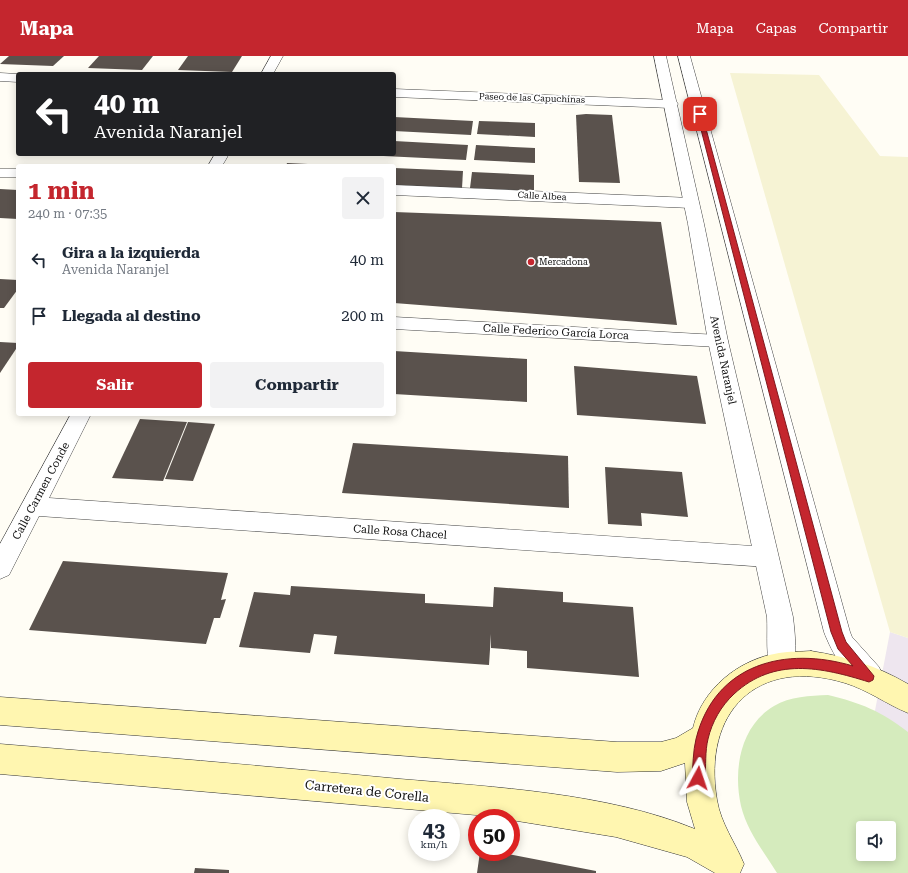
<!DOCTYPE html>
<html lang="es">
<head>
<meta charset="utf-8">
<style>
	:root { --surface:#fff; --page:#f2f2f3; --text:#1f2937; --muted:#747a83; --accent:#c4262e }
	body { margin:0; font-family:"Roboto Serif",serif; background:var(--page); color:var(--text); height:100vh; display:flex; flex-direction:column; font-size:15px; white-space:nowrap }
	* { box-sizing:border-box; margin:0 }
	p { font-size:13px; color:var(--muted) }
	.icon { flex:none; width:22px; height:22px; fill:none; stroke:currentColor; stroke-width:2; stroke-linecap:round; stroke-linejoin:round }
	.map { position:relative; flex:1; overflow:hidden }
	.drawer { position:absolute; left:16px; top:108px; width:380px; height:252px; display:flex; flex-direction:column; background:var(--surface); border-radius:4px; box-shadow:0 2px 10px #0003 }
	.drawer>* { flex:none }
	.guide { position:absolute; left:16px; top:16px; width:380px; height:84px; border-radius:4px; box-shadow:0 2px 10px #0003; background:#202124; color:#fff; overflow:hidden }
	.tools { position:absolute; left:856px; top:765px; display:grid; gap:8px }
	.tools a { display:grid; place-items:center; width:40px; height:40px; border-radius:4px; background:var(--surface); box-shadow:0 2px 10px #0003; font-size:20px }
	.speed { position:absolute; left:408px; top:753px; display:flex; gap:8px; font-size:20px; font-weight:700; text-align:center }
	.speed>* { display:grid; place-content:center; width:52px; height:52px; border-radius:50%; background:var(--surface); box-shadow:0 2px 10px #0003; line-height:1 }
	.speed small { font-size:10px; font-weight:400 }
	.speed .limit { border:6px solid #d22; background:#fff; color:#111 }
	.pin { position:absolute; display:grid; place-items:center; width:34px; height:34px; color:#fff; margin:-17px; border-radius:8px; box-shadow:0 2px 6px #0006 }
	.me { position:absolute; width:44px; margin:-22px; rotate:5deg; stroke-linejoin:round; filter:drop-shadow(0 0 3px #0008) }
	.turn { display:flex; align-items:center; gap:14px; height:84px; padding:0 12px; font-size:18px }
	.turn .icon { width:52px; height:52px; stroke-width:2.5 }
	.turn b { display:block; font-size:28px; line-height:34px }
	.round { display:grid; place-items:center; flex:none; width:42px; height:42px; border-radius:4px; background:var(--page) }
	.headline { display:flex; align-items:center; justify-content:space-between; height:68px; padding:0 12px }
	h1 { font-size:24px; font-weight:700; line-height:30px; color:var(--accent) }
	.primary-button { display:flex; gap:8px; margin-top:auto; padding:8px 12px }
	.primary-button a { flex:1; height:46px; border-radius:4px; background:var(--accent); color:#fff; font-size:16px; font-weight:700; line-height:46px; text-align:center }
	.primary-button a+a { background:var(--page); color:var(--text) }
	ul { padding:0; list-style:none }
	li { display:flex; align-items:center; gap:12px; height:56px; padding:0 12px }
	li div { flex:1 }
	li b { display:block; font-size:15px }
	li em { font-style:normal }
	header { display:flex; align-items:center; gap:24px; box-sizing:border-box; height:56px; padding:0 20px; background:var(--accent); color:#fff }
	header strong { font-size:19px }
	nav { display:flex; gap:22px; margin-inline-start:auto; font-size:14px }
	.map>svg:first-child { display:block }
</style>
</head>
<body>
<header>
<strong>Mapa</strong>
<nav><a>Mapa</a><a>Capas</a><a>Compartir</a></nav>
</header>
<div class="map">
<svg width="908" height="817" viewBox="0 0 908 817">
	<rect width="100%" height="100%" fill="#fffdf5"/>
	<!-- industrial -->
	<path fill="#eee6ef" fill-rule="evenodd" d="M890 576 908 582V817H844ZM863 772H889V798H863Z"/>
	<!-- farmland -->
	<polygon fill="#f6f3d4" points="730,17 819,19 880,100 908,101 908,582 890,576"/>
	<!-- green -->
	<path fill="#d5ebbd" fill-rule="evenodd" d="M828 639C861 647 881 655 908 676V817H777C764 796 747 775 741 750 733 714 740 670 774 650 790 640 810 640 828 639ZM863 772H889V798H863Z"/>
	<!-- building -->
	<g fill="#5a524d">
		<polygon points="9,0 64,0 53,10 0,8"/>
		<polygon points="99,0 153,0 142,14 88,12"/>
		<polygon points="188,0 242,0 232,16 178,14"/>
		<polygon points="586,58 612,59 620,127 579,126 576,59"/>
		<polygon points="394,61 473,65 471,79 394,75"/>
		<polygon points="479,65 535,67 535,81 477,78"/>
		<polygon points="394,85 468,89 466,104 363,99 394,98"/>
		<polygon points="476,89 535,92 535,107 474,104"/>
		<polygon points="287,107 329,109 329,110 286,110"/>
		<polygon points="394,112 463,115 462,132 394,129"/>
		<polygon points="472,116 534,119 534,135 470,132"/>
		<polygon points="0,133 18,134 18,163 0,162"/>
		<polygon points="394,156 661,166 677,269 394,247"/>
		<polygon points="0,223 18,224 18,233 4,252 0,252"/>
		<polygon points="0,286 18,287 18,290 0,317"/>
		<polygon points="394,295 527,303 527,346 394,338"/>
		<polygon points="574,310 697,320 706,368 577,359"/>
		<polygon points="140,363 187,366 163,425 112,422"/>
		<polygon points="188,366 215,368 193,425 165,423"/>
		<polygon points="353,387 568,400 569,452 342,437"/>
		<polygon points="605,411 682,416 688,461 641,457 642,470 608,468"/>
		<polygon points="63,505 228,517 221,544 226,543 220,562 214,562 206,588 29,574"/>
		<polygon points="291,530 425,538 425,547 493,551 494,531 563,536 563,546 633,551 639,621 527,612 527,595 491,592 491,578 489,609 334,598 337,580 314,578 310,597 239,591 254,536 290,539"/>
		<polygon points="480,796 497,796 596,815 596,817 477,817"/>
		<polygon points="195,812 229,814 229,817 194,817"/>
	</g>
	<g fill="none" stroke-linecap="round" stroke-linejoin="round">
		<!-- minor casing -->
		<g stroke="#444" stroke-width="1">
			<g id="minor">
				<polygon points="271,0 283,0 273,18 261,18"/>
				<polygon points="0,17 18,18 18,26 0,25"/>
				<polygon points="394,33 671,44 676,45 678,48 676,51 671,52 394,41"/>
				<polygon points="215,98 229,98 222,110 208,110"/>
				<rect x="0" y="113" width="18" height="8"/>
				<polygon points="394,129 691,142 697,144 699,147 697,150 691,152 394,139"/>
				<polygon points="394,261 718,279 725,280 728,285 725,290 718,291 394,273"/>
				<polygon points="71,358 91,358 49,442 766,491 775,494 778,501 775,508 766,511 39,460 9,519 0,523 0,488"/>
			</g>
		</g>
		<!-- tertiary casing -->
		<g stroke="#444" stroke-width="1">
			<g id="tertiary">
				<path d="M654 0H666L704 168 728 285 793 561C795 579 798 600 790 617L781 621 772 617C765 603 768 578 767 561L708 285 688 168Z"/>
				<path d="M678 0H690L850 576 852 581 879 611 883 620 879 629 869 633C847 624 832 597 824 576Z"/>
			</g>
		</g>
		<!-- secondary casing -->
		<g stroke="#333" stroke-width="1">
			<path id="secondary" d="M811 595C848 601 875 609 908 628V657C886 648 868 634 845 627 757 600 702 656 717 744 721 768 735 786 744 808L740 817H715L687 801 616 781 511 764V762L0 718V688C134 699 267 710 400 723 494 731 608 737 695 773L687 746 685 707 661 715 617 716 0 669V641L617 686H661L676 682 693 672C702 633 739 603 779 597 790 595 800 596 811 595Z"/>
		</g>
		<!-- minor -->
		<use href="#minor" fill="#fff" fill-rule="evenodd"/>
		<!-- tertiary -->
		<use href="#tertiary" fill="#fff" fill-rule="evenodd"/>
		<!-- secondary -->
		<use href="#secondary" fill="#fff6b0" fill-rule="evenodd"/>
	</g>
	<!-- route -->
	<path fill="#c4262e" stroke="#7f191e" d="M700 56 702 58 842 576 846 586 874 620 873 624 869 626C821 611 774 601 734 638 721 650 712 666 708 683 705 695 706 710 705 722L703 727 698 729 694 727 692 722C693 710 693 695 696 683 715 607 786 590 853 610L838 593 831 576 697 58Z"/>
	<!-- markers -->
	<circle fill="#c4262e" stroke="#fff" stroke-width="1.5" cx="531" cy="206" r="4"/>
	<g text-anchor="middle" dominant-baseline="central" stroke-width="4" stroke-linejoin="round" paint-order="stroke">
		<!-- far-street labels -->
		<g font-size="9" fill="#111" stroke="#fff">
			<text transform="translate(532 42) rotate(2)">Paseo de las Capuchinas</text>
			<text transform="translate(542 140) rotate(3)">Calle Albea</text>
		</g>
		<!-- far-poi labels -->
		<g font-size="9" fill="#111" stroke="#fff" text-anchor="start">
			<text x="539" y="206">Mercadona</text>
		</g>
		<!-- street labels -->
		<g font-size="11" fill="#111" stroke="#fff">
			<text transform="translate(556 276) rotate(3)">Calle Federico García Lorca</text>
			<text transform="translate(723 304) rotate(78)">Avenida Naranjel</text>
			<text transform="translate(41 435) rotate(-62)">Calle Carmen Conde</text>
			<text transform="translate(400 476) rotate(4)">Calle Rosa Chacel</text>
		</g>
		<!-- near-street labels -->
		<g font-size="13" fill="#111" stroke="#fff">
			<text transform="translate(367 735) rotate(6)">Carretera de Corella</text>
		</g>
	</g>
</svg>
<div class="tools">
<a><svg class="icon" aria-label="sound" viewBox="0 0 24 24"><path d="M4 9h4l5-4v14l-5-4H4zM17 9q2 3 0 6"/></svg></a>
</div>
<div class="speed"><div>43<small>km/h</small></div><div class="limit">50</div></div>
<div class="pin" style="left:700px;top:58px;background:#d93025"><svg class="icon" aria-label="arrive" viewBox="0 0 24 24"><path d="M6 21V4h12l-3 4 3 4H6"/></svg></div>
<svg class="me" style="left:698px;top:722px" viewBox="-20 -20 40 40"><path d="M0-17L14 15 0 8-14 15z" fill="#c4262e" stroke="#fff" stroke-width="4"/></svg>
<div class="guide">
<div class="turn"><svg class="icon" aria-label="left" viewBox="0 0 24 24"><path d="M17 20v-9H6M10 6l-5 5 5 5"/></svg><div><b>40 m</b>Avenida Naranjel</div></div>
</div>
<section class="drawer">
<div class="headline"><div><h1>1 min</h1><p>240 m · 07:35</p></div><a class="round"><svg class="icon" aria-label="close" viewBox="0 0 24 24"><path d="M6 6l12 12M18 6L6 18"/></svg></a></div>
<ul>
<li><svg class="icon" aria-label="left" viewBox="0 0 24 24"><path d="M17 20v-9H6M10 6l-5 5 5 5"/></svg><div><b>Gira a la izquierda</b><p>Avenida Naranjel</p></div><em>40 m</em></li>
<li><svg class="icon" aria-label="arrive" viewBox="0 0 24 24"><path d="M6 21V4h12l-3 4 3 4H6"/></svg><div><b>Llegada al destino</b></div><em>200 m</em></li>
</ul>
<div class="primary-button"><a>Salir</a><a>Compartir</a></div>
</section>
</div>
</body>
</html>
